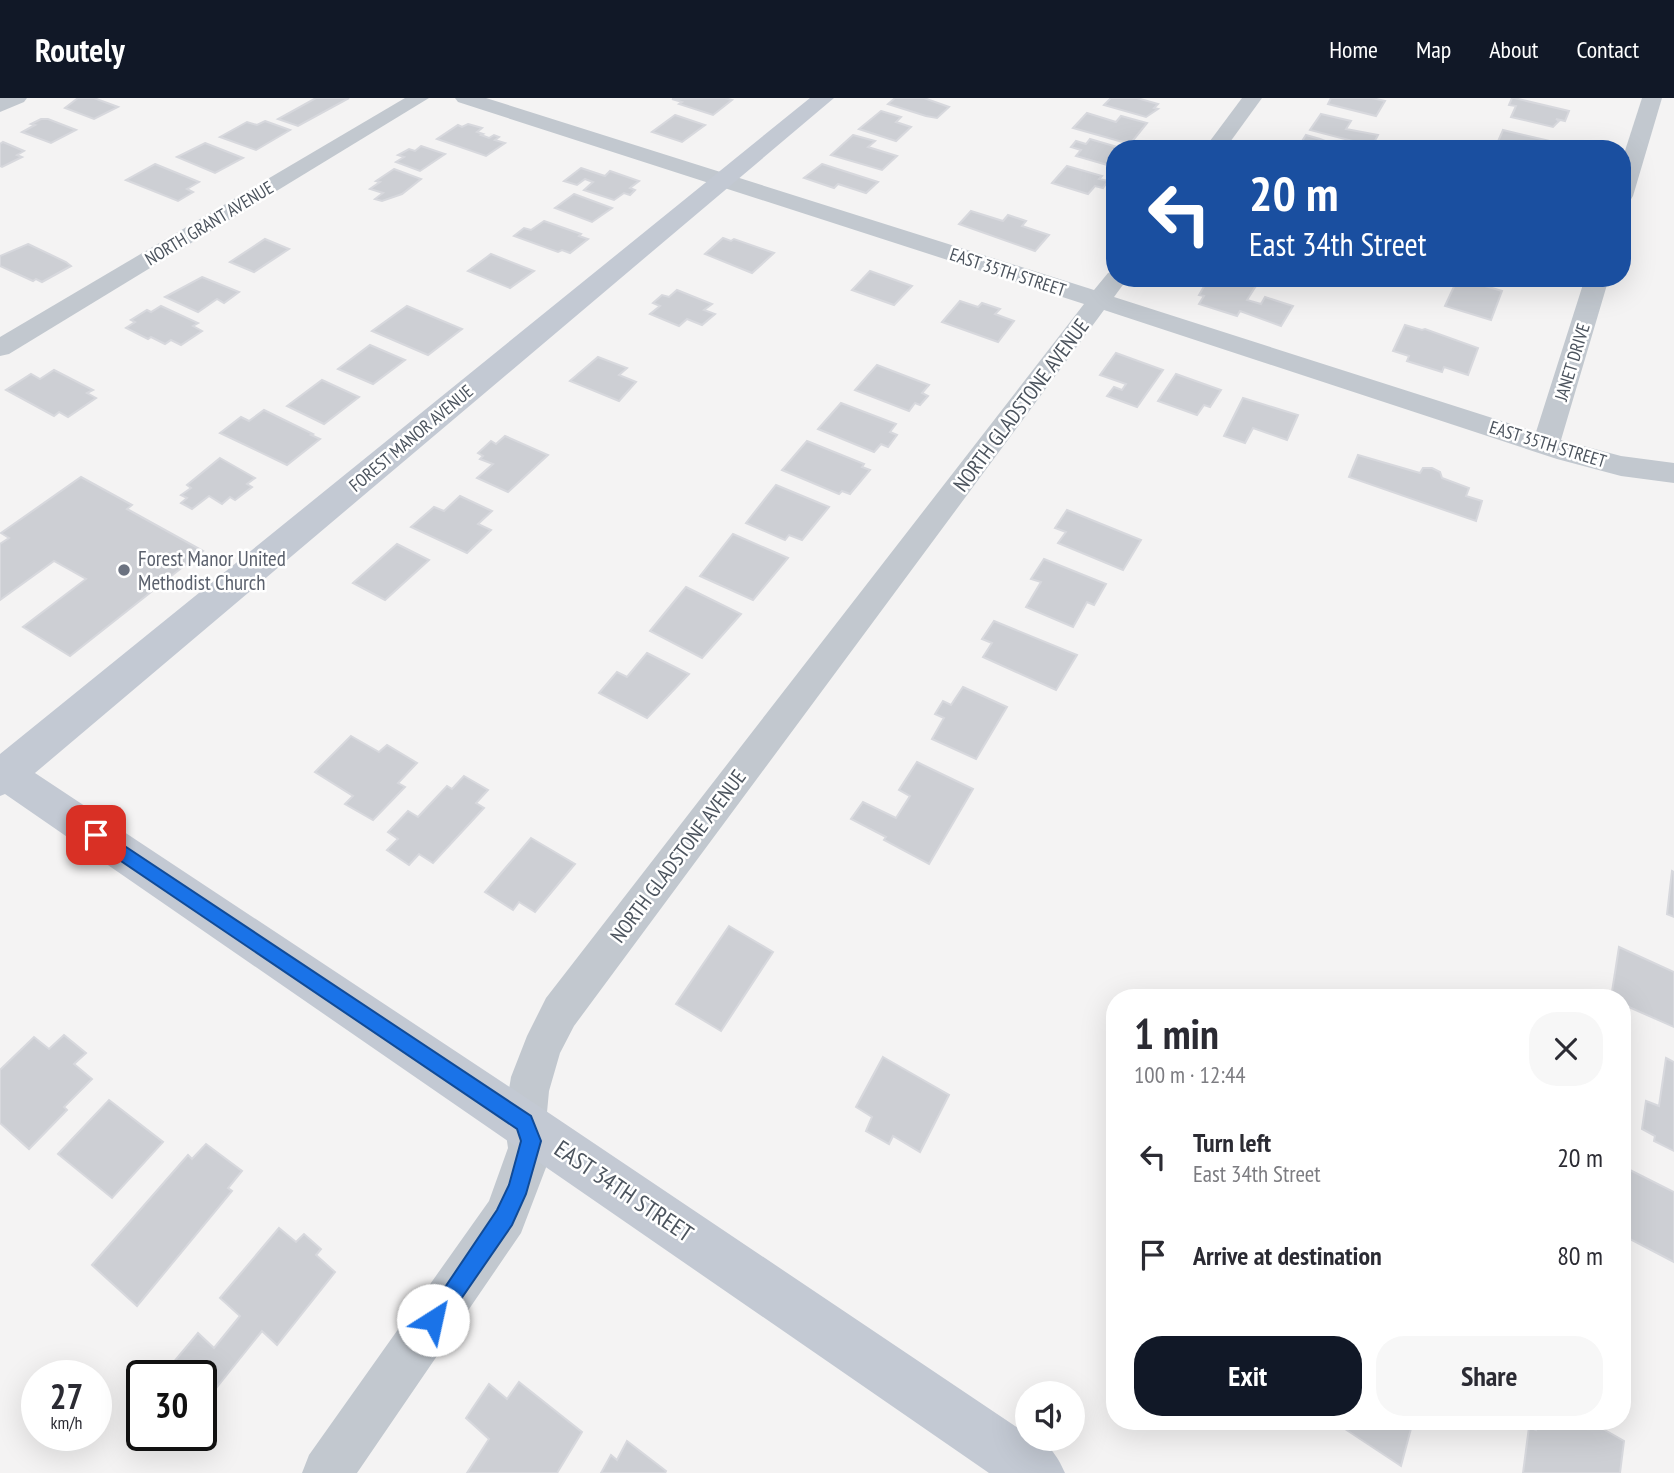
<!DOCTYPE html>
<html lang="en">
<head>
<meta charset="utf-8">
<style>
	:root { --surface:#fff; --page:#f7f7f7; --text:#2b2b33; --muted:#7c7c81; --accent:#111827 }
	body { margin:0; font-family:"PT Sans Narrow",sans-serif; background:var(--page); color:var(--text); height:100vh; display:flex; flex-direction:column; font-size:26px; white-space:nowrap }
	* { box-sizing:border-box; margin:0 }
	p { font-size:23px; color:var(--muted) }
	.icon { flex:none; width:38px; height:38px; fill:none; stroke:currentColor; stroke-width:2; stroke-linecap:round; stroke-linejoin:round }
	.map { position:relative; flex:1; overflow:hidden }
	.panel { position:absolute; left:1106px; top:891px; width:525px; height:441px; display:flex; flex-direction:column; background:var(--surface); border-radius:28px; box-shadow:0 7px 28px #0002 }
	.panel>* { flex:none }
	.hud { position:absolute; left:1106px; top:42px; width:525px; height:147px; border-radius:28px; box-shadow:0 7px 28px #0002; background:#1a4fa0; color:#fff; overflow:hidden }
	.controls { position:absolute; left:1015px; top:1283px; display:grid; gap:14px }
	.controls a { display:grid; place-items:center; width:70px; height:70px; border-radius:50%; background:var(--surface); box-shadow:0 7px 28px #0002; font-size:35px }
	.speed { position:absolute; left:21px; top:1262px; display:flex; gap:14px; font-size:35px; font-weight:700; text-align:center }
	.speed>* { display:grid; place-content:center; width:91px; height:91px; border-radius:50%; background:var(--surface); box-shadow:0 7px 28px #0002; line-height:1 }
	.speed small { font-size:18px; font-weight:400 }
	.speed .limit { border:4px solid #111; border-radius:10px; background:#fff; color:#111 }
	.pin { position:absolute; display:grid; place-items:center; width:60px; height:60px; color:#fff; margin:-30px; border-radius:14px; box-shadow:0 4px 10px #0006 }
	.me { position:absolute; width:77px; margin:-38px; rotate:35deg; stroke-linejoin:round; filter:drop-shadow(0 0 5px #0008) }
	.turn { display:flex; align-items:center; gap:24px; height:147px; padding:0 28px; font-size:32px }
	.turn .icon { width:91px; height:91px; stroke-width:2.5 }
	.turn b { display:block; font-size:49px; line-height:60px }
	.round { display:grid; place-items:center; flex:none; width:74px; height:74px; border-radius:28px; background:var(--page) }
	.summary { display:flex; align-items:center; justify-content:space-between; height:119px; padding:0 28px }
	h1 { font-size:42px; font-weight:700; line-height:52px }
	.cta { display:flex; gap:14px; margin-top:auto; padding:14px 28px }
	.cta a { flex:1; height:80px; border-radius:28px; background:var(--accent); color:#fff; font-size:28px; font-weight:700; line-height:80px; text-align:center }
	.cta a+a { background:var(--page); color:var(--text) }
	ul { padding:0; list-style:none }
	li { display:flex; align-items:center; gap:21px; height:98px; padding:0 28px }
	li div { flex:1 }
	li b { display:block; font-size:26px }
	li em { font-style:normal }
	header { display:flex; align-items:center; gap:42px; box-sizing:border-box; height:98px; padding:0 35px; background:var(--accent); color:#fff }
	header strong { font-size:33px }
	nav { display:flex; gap:38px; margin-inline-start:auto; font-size:24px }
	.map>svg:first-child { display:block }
</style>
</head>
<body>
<header>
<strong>Routely</strong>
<nav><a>Home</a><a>Map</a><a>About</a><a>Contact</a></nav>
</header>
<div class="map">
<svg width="1674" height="1375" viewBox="0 0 1674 1375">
	<rect width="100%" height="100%" fill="#f4f3f3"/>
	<!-- building -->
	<g fill="#cdcfd4" stroke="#d7d8dd" stroke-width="2">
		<polygon points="78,0 94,0 118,9 94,21 65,10"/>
		<polygon points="316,0 349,0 298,28 278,21"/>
		<polygon points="724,0 732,2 713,17 679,6 682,4 672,1"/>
		<polygon points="895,0 924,0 949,9 937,20 926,18 888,6"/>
		<polygon points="1111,0 1137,0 1158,6 1154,10 1158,11 1146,19 1104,7"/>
		<polygon points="1331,0 1372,0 1385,3 1376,18 1328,6"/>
		<polygon points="1512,0 1514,0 1569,13 1565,23 1556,21 1559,23 1553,29 1511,19 1516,8 1509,7"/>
		<polygon points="881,13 901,19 896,24 911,29 896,43 859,31"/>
		<polygon points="1087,15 1116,24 1121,18 1147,25 1130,46 1073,30"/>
		<polygon points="1321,16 1351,23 1346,31 1378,37 1372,48 1310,32"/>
		<polygon points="675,17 705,27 682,44 652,34"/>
		<polygon points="41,21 48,21 76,32 51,45 22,34 35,27 31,26"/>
		<polygon points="265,23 290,32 256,52 220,39 247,24 257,27"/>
		<polygon points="468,26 482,30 477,34 483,36 481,37 489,40 494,37 499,39 495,42 505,45 486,58 437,41 458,27 462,29"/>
		<polygon points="1503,32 1554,44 1552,50 1556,51 1508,51 1496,48"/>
		<polygon points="853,37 875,43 868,49 897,58 882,72 831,57"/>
		<polygon points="1306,37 1320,41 1346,51 1297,51"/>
		<polygon points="1090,41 1124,51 1115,51 1115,63 1111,68 1076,58 1081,52 1071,49 1076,43 1086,46"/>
		<polygon points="3,44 24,53 17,57 22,59 2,69 0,68 0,46"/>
		<polygon points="205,45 243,60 215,75 177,59"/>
		<polygon points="421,48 445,56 420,73 396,64 404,59 398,57 409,51 415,53"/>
		<polygon points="155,66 199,84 187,91 193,94 178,103 126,82"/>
		<polygon points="822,66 878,84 866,95 838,86 834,90 804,80"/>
		<polygon points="1067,68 1102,78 1099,81 1108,83 1103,90 1095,88 1088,96 1052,85"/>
		<polygon points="581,70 605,78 610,73 639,83 630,90 635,92 630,97 624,95 614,102 584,92 593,84 585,81 577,87 564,83"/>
		<polygon points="394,71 421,81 402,96 382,103 375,101 383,95 370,91 380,84 376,83"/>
		<polygon points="574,96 612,110 592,124 555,110"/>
		<polygon points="971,113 1003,123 1008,117 1026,123 1022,128 1049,137 1035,153 959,126"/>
		<polygon points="544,123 581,136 579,138 588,141 570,155 562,152 558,154 514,138 524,130 531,132"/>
		<polygon points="723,140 731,143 734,141 774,155 752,175 705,156"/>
		<polygon points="265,141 289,151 254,174 230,164"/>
		<polygon points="28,146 66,164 71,168 42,184 36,181 33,183 0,168 0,158"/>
		<polygon points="491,156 534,173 510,190 468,173"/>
		<polygon points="870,173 912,188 894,207 852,192"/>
		<polygon points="202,179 239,194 224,205 217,201 198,214 165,199"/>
		<polygon points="1209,180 1261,180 1247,202 1261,206 1265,199 1293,208 1281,228 1240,213 1237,218 1199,206 1204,198 1199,197"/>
		<polygon points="1458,180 1502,193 1491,222 1445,208"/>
		<polygon points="677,192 712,206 704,212 715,216 702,227 687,221 679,228 650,216 660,208 653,205 662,197 669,199"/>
		<polygon points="960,203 978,209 982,205 1000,211 995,216 1014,223 998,244 942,224"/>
		<polygon points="161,208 198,225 193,228 202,233 181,247 171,242 165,246 151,239 148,241 126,230 135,224 131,222 147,212 151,214"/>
		<polygon points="407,208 462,231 428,257 372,233"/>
		<polygon points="1405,227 1422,232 1425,231 1478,250 1468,277 1444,269 1442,274 1407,263 1409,258 1393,253"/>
		<polygon points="370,247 405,262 373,286 338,271"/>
		<polygon points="1116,255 1163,272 1137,309 1107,298 1114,289 1122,292 1126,286 1100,277"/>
		<polygon points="598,259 627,270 619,277 636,284 619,303 570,283"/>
		<polygon points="877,267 929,287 922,295 928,298 920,307 915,305 909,313 855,292"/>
		<polygon points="54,272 93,292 87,295 96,300 68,319 59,314 54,318 6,292 31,276 40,281"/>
		<polygon points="1176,276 1221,292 1210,309 1204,307 1197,317 1158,303"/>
		<polygon points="322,282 359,299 324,326 287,308"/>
		<polygon points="1243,300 1298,317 1287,342 1253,330 1245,345 1224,338"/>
		<polygon points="841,305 896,326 890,334 897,337 888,349 881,346 874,354 818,331"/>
		<polygon points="264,312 313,336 311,337 320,341 287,367 220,335 241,319 249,323"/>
		<polygon points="505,338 548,357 508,394 477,380 493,366 480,361 483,358 478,355 491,343 496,346"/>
		<polygon points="807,343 864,366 862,369 870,372 850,396 842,393 839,396 782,372"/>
		<polygon points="1358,357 1420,375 1423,370 1432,370 1440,374 1442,380 1469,390 1466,398 1482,403 1476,423 1349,379"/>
		<polygon points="220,360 255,380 247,386 252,389 235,402 230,399 222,406 209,398 192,411 181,405 187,400 181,397 191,390 187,387"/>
		<polygon points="81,379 132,407 127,411 203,453 70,558 23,529 86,481 54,463 0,502 0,446 9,440 1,435"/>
		<polygon points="776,387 829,409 802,442 789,437 785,442 746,425"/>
		<polygon points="460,398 492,413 478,426 491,432 467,455 411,429 434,409 444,413"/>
		<polygon points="1067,412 1141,442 1123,472 1058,445 1066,434 1055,430"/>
		<polygon points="733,436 788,460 753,502 700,478"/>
		<polygon points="397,446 429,462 385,502 353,485"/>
		<polygon points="1044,461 1106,486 1094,507 1087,504 1073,529 1026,509 1041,484 1031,481"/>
		<polygon points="686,489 741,516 702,560 650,533"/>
		<polygon points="994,523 1077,557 1056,592 983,559 992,545 982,541"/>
		<polygon points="647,555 689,576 647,620 599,595 617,574 627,579"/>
		<polygon points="963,589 1007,609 976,661 932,641 944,620 935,616 943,603 951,607"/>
		<polygon points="351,638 379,654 387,647 417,665 398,685 405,689 373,722 345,706 353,698 315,674"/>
		<polygon points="917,664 973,691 929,766 884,742 886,739 851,721 863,704 896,720 910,698 899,692"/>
		<polygon points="464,678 488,692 476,705 484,710 433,765 419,756 409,767 387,752 398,741 388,734 408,713 418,719 447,688 452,691"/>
		<polygon points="531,740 575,766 535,814 519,804 513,812 485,794"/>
		<polygon points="1672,773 1674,774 1674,819 1667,816"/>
		<polygon points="729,828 773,854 721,933 676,906"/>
		<polygon points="1619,849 1674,874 1674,929 1622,906 1622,900 1611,900"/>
		<polygon points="64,937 86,955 74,966 92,981 64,1009 67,1012 29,1051 0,1025 0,972 34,939 49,951"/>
		<polygon points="883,959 949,997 920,1054 893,1038 889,1046 866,1033 872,1019 856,1009"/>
		<polygon points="1666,960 1674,964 1674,1053 1654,1043 1655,1038 1642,1031 1646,1003 1659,1008"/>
		<polygon points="109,1002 163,1044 112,1100 58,1056"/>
		<polygon points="206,1046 242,1073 228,1090 232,1093 137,1208 92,1167 188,1057 192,1061"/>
		<polygon points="1622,1068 1674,1094 1674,1164 1622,1137"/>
		<polygon points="279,1130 296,1144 304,1136 321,1151 316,1157 335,1174 277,1247 262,1233 201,1309 201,1278 162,1278 198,1235 214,1250 240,1218 220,1200"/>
		<polygon points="519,1284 582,1334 557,1375 467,1375 489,1341 466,1320 489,1286 507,1301"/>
		<polygon points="1345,1323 1413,1323 1401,1368 1342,1329"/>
		<polygon points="1537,1323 1589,1323 1624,1343 1620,1375 1523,1375 1529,1329 1536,1332"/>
		<polygon points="627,1343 666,1373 665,1375 601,1375 611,1357 617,1362"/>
	</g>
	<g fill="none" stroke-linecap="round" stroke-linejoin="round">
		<!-- street -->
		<g fill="#c2c8cf" fill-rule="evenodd">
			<polygon points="0,0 27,0 24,4 0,14"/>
			<polygon points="405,0 429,0 9,256 0,258 0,239"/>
			<polygon points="455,0 486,0 1094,192 1108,175 1115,173 1115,180 1128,180 1114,199 1536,334 1585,180 1609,180 1561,342 1621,358 1674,365 1674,385 1621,378 1557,361 1104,212 574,928 560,955 549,993 546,1025 551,1042 550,1059 521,1135 357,1375 302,1375 309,1357 489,1103 508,1050 504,1022 511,979 527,938 546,900 1084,206 458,4"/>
			<polygon points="1242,0 1262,0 1225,51 1204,51"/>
			<polygon points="1642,0 1662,0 1633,98 1630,103 1622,105 1622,62"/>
		</g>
		<!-- secondary -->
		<path fill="#c3c9d3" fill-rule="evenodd" d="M810 0H834L35 675 540 1009 1027 1336V1340C1047 1340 1058 1359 1065 1375H989L5 696 0 698V656Z"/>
	</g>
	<!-- route -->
	<polygon fill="#1a73e8" stroke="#114b97" stroke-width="2" points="96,729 531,1018 541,1043 526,1096 512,1127 441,1230 433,1233 426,1230 423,1222 497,1112 509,1087 521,1043 517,1031 90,742 88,737 90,731"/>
	<!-- markers -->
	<circle fill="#6b7280" stroke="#fff" stroke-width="2.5" cx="124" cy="472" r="7"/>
	<g text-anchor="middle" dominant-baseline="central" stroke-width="5" stroke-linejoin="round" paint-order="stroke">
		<!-- far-street labels -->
		<g font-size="18" fill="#4c545e" stroke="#fff">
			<text transform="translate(209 125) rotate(-31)">NORTH GRANT AVENUE</text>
			<text transform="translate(1008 174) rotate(18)">EAST 35TH STREET</text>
			<text transform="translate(1572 264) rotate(-73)">JANET DRIVE</text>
			<text transform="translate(411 340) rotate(-40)">FOREST MANOR AVENUE</text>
			<text transform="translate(1548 346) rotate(17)">EAST 35TH STREET</text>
		</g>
		<!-- street labels -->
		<g font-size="21" fill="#4c545e" stroke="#fff">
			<text transform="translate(1021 307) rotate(-53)">NORTH GLADSTONE AVENUE</text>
			<text transform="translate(678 758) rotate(-53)">NORTH GLADSTONE AVENUE</text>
		</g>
		<!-- worship labels -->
		<g font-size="21" fill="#5b616d" stroke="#fff" text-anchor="start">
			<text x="138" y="460">Forest Manor United<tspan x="138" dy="24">Methodist Church</tspan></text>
		</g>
		<!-- near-street labels -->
		<g font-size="24" fill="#4c545e" stroke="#fff">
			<text transform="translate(624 1093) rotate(34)">EAST 34TH STREET</text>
		</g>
	</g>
</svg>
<div class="controls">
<a><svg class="icon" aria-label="sound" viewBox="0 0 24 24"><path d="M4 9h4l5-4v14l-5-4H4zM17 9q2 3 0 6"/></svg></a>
</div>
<div class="speed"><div>27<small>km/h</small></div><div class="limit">30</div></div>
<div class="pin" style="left:96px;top:737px;background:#d93025"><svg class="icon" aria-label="arrive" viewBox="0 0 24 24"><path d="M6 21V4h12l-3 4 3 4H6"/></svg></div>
<svg class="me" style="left:433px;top:1222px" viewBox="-20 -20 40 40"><circle r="19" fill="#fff"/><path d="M0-13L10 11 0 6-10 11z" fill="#1a73e8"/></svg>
<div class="hud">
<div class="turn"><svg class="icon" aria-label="left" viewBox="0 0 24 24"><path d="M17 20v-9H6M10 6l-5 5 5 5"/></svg><div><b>20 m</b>East 34th Street</div></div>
</div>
<section class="panel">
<div class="summary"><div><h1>1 min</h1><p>100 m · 12:44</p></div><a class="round"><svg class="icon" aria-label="close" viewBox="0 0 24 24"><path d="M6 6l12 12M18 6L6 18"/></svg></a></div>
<ul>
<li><svg class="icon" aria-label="left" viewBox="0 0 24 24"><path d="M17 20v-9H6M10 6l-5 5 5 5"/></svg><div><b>Turn left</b><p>East 34th Street</p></div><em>20 m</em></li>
<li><svg class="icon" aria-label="arrive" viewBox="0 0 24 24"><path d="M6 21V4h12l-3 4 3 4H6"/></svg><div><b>Arrive at destination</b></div><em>80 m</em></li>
</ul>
<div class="cta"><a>Exit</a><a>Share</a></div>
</section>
</div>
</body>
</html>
